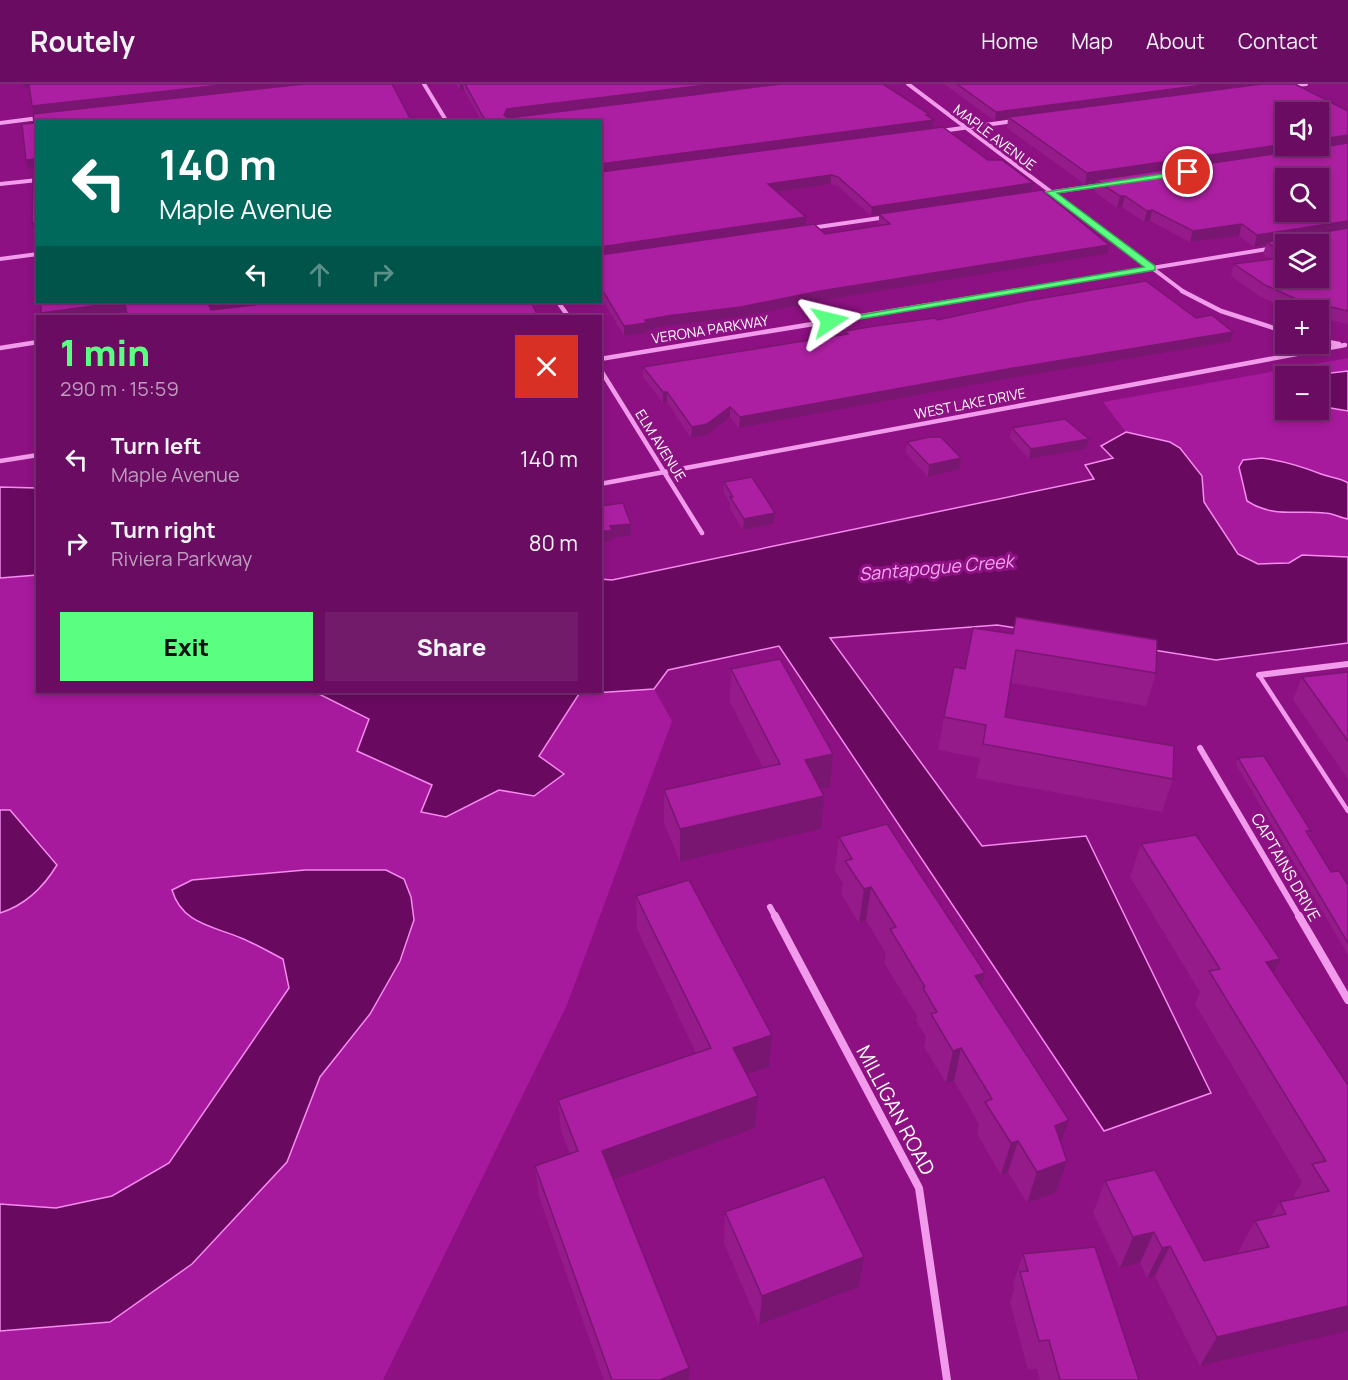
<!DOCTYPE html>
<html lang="en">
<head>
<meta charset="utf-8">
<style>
	:root { --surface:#6a0d62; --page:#721b6b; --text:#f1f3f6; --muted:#be9cbe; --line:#7d2d77; --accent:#5aff81 }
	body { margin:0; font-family:Manrope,sans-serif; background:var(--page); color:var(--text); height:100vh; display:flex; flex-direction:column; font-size:22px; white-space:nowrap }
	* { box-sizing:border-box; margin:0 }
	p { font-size:20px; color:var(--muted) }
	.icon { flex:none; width:33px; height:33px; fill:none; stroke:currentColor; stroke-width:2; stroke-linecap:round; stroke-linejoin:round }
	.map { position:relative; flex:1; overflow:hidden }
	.side { position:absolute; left:36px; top:231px; width:566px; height:378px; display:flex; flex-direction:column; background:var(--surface); border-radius:0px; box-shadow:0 3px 9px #0003,0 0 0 2px var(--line) }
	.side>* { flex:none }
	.hud { position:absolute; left:36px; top:36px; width:566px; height:183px; border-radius:0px; box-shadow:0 3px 9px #0003,0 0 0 2px var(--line); background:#00695c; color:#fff; overflow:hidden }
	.buttons { position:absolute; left:1275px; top:18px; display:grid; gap:12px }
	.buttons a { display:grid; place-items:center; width:54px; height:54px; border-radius:0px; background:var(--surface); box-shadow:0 3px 9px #0003,0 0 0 2px var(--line); font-size:30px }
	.pin { position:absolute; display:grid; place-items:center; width:51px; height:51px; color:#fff; margin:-26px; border:3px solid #fff; border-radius:50%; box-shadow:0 2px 6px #0007 }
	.me { position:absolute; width:66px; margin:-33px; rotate:80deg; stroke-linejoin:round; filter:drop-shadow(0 0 4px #0008) }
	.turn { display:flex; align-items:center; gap:21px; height:126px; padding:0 24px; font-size:27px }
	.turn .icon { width:78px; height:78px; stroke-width:2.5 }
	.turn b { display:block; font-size:42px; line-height:51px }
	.lanes { display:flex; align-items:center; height:57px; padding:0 24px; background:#0003; justify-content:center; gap:30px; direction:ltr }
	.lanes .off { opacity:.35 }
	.round { display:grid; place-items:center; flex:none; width:63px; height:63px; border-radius:0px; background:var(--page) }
	.headline { display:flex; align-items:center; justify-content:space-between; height:102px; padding:0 24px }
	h1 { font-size:36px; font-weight:800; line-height:45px; color:var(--accent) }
	.action { display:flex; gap:12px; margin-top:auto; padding:12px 24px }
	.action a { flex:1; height:69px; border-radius:0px; background:var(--accent); color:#111; font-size:24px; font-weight:800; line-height:69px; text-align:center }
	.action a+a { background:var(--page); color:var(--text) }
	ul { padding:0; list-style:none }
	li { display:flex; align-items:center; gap:18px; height:84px; padding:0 24px }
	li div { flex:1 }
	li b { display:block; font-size:22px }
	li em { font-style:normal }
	header { display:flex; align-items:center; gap:36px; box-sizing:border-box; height:84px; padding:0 30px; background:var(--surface); border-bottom:2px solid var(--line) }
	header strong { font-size:28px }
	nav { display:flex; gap:33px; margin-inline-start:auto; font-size:21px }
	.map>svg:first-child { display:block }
</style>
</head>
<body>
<header>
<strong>Routely</strong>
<nav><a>Home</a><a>Map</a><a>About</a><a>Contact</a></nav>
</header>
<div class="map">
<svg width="1348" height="1296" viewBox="0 0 1348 1296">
	<rect width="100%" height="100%" fill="#8d1182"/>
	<!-- green -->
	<g fill="#a7199d">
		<path d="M1348 274V287L1286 292V326H1318L1319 322 1348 327V399C1339 393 1331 394 1321 390 1295 379 1272 373 1243 376L1239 383 1243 406 1309 429H1329L1348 435V473L1302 471 1289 479 1258 480 1238 470 1204 418 1202 392 1150 352 1126 348 1103 318Z"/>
		<polygon points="37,491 38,608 315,608 369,635 357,667 432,701 421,728 446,733 499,706 535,712 563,690 539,672 579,610 654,605 672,637 567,921 383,1296 0,1296 0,494"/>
	</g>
	<!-- water -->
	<g fill="#690a60" stroke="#f58bef" stroke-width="1.5">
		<polygon points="1348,287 1348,327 1319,322 1318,292 1304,292"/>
		<polygon points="1126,348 1170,358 1180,364 1202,392 1204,418 1238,470 1258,480 1289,479 1302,471 1348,473 1348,559 1216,576 997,541 830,554 982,762 1086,752 1211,1009 1104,1047 779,562 668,586 654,605 579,610 539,672 564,690 534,712 499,706 446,733 421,728 432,701 357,667 369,635 315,608 600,608 600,495 612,496 1094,395 1085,381 1113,374 1101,362"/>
		<path d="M1262 374C1284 377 1301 382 1321 390 1331 394 1339 393 1348 399V435C1340 434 1333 429 1325 429 1297 426 1273 434 1247 417L1239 383 1243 376Z"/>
		<polygon points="0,403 37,404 37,491 0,494"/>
		<path d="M0 726H10L57 781C43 804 26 821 0 829Z"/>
		<path d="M305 786H386L404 795 411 813 414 836 400 877 370 930 320 993 287 1078 192 1180 110 1238 0 1247V1120L56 1124 112 1112 169 1079 289 904 283 875C269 868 256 860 241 854 213 842 182 840 172 806L192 796Z"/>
	</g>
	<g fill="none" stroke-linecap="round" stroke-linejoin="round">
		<!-- lane -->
		<polyline stroke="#f29aeb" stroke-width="4.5" points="1259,591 1348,727"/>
		<!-- street-far3 -->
		<g stroke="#f29aeb" stroke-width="4">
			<polyline points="424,0 447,38"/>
			<polyline points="908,0 1184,208"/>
			<polyline points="1289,2 1306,0"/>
			<polyline points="0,39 39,34"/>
			<polyline points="941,47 1014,37"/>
			<polyline points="0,100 38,96"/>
			<polyline points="1040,110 1101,101"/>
			<polyline points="811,144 887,133"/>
			<polyline points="0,175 38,170"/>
			<polyline points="1005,208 1286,162"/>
		</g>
		<!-- street-far2 -->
		<g stroke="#f29aeb" stroke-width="4.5">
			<polyline points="1182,207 1221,227 1286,248"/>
			<polyline points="558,218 568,232"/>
			<polyline points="1318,256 1339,260"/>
			<polyline points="0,264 38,258"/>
			<polyline points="600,275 1014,207"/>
			<polyline points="600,285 702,449"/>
			<polyline points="0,377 38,371"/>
			<polyline points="600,400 1345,261"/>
		</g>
		<!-- street-far1 -->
		<g stroke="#f29aeb" stroke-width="6">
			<polyline points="1259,591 1348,580"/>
			<polyline points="1200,664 1300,834"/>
			<polyline points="770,823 776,834"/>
		</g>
		<!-- street -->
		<g stroke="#f29aeb" stroke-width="8">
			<polyline points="775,832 919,1104 947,1296"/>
			<polyline points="1299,832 1348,916"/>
		</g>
	</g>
	<!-- wall -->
	<g fill="#951b8b" fill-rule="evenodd">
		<path d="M456 0H780L929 33 934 36 933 45 988 76 1033 99 1031 108 1109 161 1107 170 819 217 741 233 667 242 647 246V249L624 252 600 211V38H482L464 6H460ZM831 100 838 102 871 132 879 131V139L881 141 825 150 805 141 777 108Z"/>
		<polygon points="944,0 1295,0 1348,27 1348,240 1318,233 1318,226 1290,226 1261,213 1231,192 1234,180 1270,175 1263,170 1266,161 1254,163 1239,152 1190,158 1150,137 1144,138 1122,123 1117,124 1094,107 1096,99 1085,100 1007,44 1008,35 995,37"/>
		<polygon points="937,236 1230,258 1000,296 739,344 730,333 707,351 691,354 667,318 663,319 643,293 643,283 845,251 845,247"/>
		<polygon points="1012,344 1086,365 1029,375 1010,354"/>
		<polygon points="907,358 961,374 960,385 928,393 906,369"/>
		<polygon points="724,398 775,429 774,440 743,446 730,425 730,419 724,409"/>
		<polygon points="1016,533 1156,589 1146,622 1011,599 1005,633 1173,695 1162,728 976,694 980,674 938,666 944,633 965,585 1013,550"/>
		<polygon points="731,585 833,670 830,703 821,705 821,745 680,778 664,739 664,706 763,684 730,618"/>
		<polygon points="1348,588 1348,695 1293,616 1302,593"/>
		<polygon points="1238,674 1311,747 1309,752 1331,788 1348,801 1348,871 1236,680"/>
		<polygon points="839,753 985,889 982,902 1069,1036 1061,1060 1067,1077 1056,1109 1027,1119 1008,1088 1001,1091 977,1050 979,1040 954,997 946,999 924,963 926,953 916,936 917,932 884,879 886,870 866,836 859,839 841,810 843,799 835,787"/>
		<polygon points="1141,760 1273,889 1348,1001 1348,1247 1200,1282 1155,1192 1147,1194 1140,1179 1120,1184 1093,1129 1105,1097 1204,1177 1239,1170 1238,1168 1255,1137 1271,1133 1280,1118 1296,1114 1294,1111 1302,1098 1195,920 1200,908 1130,793"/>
		<polygon points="636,812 769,983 747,991 758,1012 755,1044 613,1095 689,1284 689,1296 604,1296 539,1113 535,1082 570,1070 561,1047 558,1016 696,969 637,845"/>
		<polygon points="725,1128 864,1173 859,1203 759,1241 724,1159"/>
		<polygon points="1023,1170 1139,1296 1040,1296 1037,1285 1028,1286 1010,1218 1014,1205 1013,1200"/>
	</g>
	<!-- shaded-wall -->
	<g fill="#791671">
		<polygon points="23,0 30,0 31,3 24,4"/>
		<polygon points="230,0 307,0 34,31 32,22"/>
		<polygon points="460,0 463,0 464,6 460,6"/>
		<polygon points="714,0 781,0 507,34 504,31 507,25"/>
		<polygon points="1211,0 1273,0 1008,33 1008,35 995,37 996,28"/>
		<polygon points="929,30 929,37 934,36 933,45 600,89 600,80"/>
		<polygon points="1348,51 1348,62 1096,96 1096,99 1085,100 1087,89 1286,60 1286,62 1318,62 1318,56"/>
		<polygon points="34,75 34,84 28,85 26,76"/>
		<polygon points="831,91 831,100 768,109 768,100"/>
		<polygon points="1033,99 1031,108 871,132 872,123"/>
		<polygon points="1120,112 1125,112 1122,123 1117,124"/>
		<polygon points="1152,126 1150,137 1144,138 1147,127"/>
		<polygon points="806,133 805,142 600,173 600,163"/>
		<polygon points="1348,137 1348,148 1267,158 1266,161 1254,163 1257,151"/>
		<polygon points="32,139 35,139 38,143 38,153 36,148 35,148"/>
		<polygon points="1242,140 1239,152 1190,158 1193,147"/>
		<polygon points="1109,161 1107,170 819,217 741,233 667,242 647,246 647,249 624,252 624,242 645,236"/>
		<polygon points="125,218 128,227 90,232 42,232 41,229"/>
		<polygon points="213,218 290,218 212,231 209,221"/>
		<polygon points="1233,248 1230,258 1000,296 739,344 740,333 1002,286"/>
		<polygon points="663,308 667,308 667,318 663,319"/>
		<polygon points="730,323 730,333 707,351 691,354 692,343"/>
		<polygon points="1089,355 1086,365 1029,375 1031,365"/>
		<polygon points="601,359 602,370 600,373 600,362"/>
		<polygon points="961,374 960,385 928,393 929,381"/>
		<polygon points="775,429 774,440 743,446 744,435"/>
		<polygon points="631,440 631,451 612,454 612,457 600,459 600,448 610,442"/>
		<polygon points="833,670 830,703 802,709 805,676"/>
		<polygon points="824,712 821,745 680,778 680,745"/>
		<polygon points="871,803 866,836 859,839 864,805"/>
		<polygon points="1280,875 1264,908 1266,878"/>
		<polygon points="985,889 977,922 975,892"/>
		<polygon points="772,951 769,983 732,996 733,964"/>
		<polygon points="961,964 954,997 946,999 953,967"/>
		<polygon points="758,1012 755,1044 604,1099 602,1067"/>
		<polygon points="1069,1036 1058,1068 1055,1042"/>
		<polygon points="1018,1057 1008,1088 1001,1091 1011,1059"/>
		<polygon points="1067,1077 1056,1109 1027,1119 1037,1088"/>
		<polygon points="1154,1148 1140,1179 1120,1184 1133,1153"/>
		<polygon points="1170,1162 1155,1192 1147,1194 1162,1164"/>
		<polygon points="864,1173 859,1203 759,1241 762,1212"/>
		<polygon points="1348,1222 1348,1247 1200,1282 1217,1253"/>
		<polygon points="689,1284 689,1296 660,1296"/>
	</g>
	<!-- building -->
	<g fill="#ad1fa2" stroke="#791671" stroke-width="1.5" fill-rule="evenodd">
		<polygon points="29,0 230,0 32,22"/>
		<polygon points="304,0 392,0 412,38 38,38 38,86 34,83 34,75 26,76 22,40 34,39 33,30"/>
		<polygon points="465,0 714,0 507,25 504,31 508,34 781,0 883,0 929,30 926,31 934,36 600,80 600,38 486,38"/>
		<polygon points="957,0 1211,0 996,28"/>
		<polygon points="1262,0 1295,0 1348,27 1348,51 1318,56 1318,28 1286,28 1286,60 1087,89 1008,33"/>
		<polygon points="943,43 988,76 1002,76 1033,99 872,123 838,93 831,91 768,100 806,133 600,163 600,88"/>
		<path d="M1348 59V137L1257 151 1242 140 1193 147 1152 126 1147 127 1125 112H1120L1096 96ZM1286 94H1318V128H1286Z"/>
		<polygon points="38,88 38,143 35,143 35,139 32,139 33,91"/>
		<polygon points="1042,106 1109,161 820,207 741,223 667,232 645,236 647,239 624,242 600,202 600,171 814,140 825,150 890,140 879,130"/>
		<polygon points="1348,144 1348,227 1294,214 1265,201 1234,180 1286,173 1286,194 1318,194 1318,160 1286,160 1286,172 1267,158"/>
		<polygon points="1146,197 1196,234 1212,231 1233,248 1002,286 740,333 730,323 707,340 692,343 667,308 663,308 643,283 848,250 845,247 875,242 935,234 937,236 1026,217"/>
		<polygon points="41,218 123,218 41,229"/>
		<polygon points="125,218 213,218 209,221 211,226 278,218 531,218 538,232 127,232"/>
		<polygon points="1065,335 1089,355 1031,365 1012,344"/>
		<polygon points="930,353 941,353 961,374 929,381 907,358"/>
		<polygon points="752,393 775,429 744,435 730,413 733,413 724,398"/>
		<polygon points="623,419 631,440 610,442 612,446 600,448 600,422"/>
		<polygon points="1016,533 1157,556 1156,589 1016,566 1005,633 1174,662 1173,695 983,660 986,641 944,633 954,583 965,585 973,544 1013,550"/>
		<polygon points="780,575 833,670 805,676 824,712 680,745 664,706 780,680 731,585"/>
		<polygon points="1348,588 1348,657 1302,593"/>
		<polygon points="1264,672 1311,747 1306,747 1331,788 1339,787 1348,801 1348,859 1238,674"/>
		<polygon points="887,740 985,889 975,892 1069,1036 1055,1042 1067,1077 1037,1088 1018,1057 1011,1059 985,1018 992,1015 961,964 953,967 931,930 937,928 923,904 925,903 890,845 896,843 871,803 864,805 845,777 852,775 839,753"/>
		<polygon points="1196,751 1280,875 1266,878 1348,1001 1348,1222 1217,1253 1170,1162 1162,1164 1154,1148 1133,1153 1105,1097 1155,1086 1204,1177 1269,1163 1255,1137 1286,1130 1280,1118 1329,1107 1312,1080 1326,1077 1209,887 1220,885 1141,760"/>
		<polygon points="689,796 772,951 733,964 758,1012 602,1067 689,1284 660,1296 612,1296 535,1082 578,1067 558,1016 711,964 636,812"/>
		<polygon points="824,1093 864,1173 762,1212 725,1128"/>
		<polygon points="1095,1163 1139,1296 1060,1296 1049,1256 1039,1257 1020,1188 1028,1187 1023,1170"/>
	</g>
	<!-- route -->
	<polygon fill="#5aff81" stroke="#3aa654" stroke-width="1.5" points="1188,86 1191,90 1057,109 1155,182 1155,186 830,240 825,237 1144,183 1046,108"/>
	<g text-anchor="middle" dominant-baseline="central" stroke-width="6" stroke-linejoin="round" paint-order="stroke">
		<!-- far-street labels -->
		<g font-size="14" fill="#fff" stroke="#8d1182">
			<text transform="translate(995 53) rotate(37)">MAPLE AVENUE</text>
			<text transform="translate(710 245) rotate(-9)">VERONA PARKWAY</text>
			<text transform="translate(970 319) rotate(-11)">WEST LAKE DRIVE</text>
			<text transform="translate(661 361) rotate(58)">ELM AVENUE</text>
		</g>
		<!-- street labels -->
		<g font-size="16" fill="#fff" stroke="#8d1182">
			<text transform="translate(1286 783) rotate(60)">CAPTAINS DRIVE</text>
		</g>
		<!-- water labels -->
		<g font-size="18" font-style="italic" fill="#f9a5f3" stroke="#8d1182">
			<text transform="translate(936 483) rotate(-5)">Santapogue Creek</text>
		</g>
		<!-- near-street labels -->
		<g font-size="20" fill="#fff" stroke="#8d1182">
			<text transform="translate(896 1026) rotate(62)">MILLIGAN ROAD</text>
		</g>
	</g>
</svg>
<div class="buttons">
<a><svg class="icon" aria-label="sound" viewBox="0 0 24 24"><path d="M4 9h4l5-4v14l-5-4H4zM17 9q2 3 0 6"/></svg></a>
<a><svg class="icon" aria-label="search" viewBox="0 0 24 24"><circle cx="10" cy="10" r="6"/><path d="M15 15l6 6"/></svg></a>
<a><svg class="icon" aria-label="layers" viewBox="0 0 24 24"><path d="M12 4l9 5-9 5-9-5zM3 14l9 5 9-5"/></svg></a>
<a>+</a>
<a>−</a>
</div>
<div class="pin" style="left:1188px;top:88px;background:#d93025"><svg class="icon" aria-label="arrive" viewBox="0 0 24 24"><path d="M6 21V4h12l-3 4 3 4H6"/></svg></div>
<svg class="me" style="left:830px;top:237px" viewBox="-20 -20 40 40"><path d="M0-17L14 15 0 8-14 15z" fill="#5aff81" stroke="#fff" stroke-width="4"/></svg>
<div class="hud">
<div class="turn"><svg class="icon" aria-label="left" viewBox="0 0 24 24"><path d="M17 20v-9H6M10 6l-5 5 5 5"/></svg><div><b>140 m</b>Maple Avenue</div></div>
<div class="lanes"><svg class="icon" aria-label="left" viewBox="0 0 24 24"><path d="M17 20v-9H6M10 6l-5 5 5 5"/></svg><svg class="icon off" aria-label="ahead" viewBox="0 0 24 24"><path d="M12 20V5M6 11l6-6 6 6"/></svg><svg class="icon off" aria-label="right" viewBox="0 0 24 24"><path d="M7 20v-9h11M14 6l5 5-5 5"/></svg></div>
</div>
<section class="side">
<div class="headline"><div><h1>1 min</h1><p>290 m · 15:59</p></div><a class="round" style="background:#d93025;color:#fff"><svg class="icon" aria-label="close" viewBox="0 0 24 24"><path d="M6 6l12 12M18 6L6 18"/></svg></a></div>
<ul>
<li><svg class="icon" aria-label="left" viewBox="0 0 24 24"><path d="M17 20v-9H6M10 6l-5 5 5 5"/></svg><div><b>Turn left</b><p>Maple Avenue</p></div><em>140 m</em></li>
<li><svg class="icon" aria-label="right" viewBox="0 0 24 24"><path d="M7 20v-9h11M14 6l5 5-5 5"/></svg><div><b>Turn right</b><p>Riviera Parkway</p></div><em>80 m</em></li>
</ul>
<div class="action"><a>Exit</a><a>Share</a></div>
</section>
</div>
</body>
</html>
